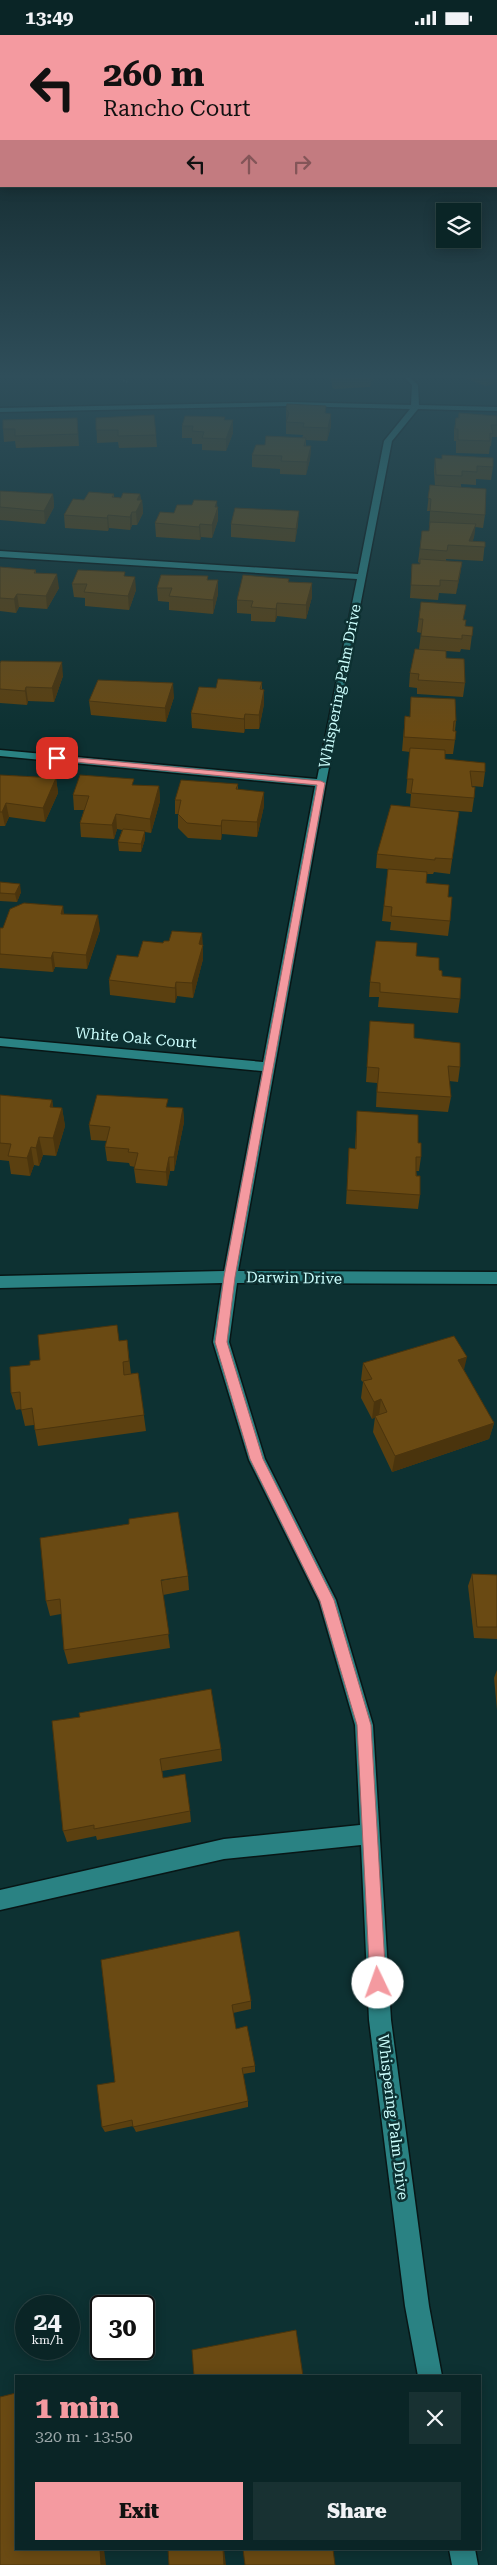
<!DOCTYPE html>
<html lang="en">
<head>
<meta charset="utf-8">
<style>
	:root { --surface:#0a2526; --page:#183132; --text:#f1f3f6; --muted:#99a5a7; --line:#2a4243; --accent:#f49aa0 }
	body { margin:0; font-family:"Roboto Serif",serif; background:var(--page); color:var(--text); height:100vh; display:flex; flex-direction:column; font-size:19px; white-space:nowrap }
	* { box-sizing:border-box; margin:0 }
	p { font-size:16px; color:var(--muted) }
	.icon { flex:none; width:28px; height:28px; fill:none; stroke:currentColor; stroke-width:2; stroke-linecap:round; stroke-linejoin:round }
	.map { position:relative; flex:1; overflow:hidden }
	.details { position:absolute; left:15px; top:2340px; width:466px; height:175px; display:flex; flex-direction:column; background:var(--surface); border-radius:0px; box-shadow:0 2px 12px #0003,0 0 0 1px var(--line) }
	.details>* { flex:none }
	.banner { position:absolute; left:0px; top:0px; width:498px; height:152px; box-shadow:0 2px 12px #0003,0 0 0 1px var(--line); background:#f49aa0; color:#111; overflow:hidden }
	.tools { position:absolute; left:436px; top:168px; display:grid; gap:10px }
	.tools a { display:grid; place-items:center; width:45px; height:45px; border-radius:0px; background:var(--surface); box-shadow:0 2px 12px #0003,0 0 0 1px var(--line); font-size:25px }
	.speed { position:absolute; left:15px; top:2260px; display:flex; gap:10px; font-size:25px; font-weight:700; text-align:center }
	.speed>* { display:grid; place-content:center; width:65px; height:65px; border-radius:50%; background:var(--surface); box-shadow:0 2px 12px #0003,0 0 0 1px var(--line); line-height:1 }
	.speed small { font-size:12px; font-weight:400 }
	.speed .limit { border:2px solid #111; border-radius:8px; background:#fff; color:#111 }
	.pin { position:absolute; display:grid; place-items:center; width:42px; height:42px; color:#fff; margin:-21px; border-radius:10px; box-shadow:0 2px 8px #0006 }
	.me { position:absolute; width:55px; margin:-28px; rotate:357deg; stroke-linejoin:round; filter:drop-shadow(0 0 4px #0008) }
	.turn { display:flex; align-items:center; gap:18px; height:105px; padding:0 20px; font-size:22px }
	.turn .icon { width:65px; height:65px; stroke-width:2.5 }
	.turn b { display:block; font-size:35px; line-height:42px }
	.lanes { display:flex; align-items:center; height:48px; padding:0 20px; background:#0003; justify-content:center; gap:25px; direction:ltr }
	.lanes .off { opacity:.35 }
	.round { display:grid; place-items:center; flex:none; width:52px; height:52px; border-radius:0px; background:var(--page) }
	.overview { display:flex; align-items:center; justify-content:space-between; height:85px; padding:0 20px }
	h1 { font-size:30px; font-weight:800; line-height:38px; color:var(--accent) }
	.action { display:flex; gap:10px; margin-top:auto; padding:10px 20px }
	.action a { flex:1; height:58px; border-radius:0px; background:var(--accent); color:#111; font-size:20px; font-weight:800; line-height:58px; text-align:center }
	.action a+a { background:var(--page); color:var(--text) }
	.status { display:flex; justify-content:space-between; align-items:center; height:35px; padding:0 25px; background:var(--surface); direction:ltr }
	.status svg { height:14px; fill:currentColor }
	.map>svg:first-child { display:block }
</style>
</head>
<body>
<div class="status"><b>13:49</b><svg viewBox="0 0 49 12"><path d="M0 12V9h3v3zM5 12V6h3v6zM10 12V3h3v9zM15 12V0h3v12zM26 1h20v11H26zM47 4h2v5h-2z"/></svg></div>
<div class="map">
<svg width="497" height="2530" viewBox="0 0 497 2530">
	<rect width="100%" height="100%" fill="#0d3132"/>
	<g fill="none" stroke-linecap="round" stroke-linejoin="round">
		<!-- minor casing -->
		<g stroke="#081616" stroke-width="3">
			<g id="minor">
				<polygon points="404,342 410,342 418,350 419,370 497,372 497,376 418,374 392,406 326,748 238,1236 497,1237 497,1249 237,1248 229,1307 265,1424 336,1565 373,1690 391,1985 429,2271 442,2341 418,2341 405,2271 369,1985 361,1810 224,1824 0,1875 0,1855 224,1804 360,1790 355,1690 319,1566 249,1425 213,1307 222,1248 0,1253 0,1241 224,1236 262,1036 0,1011 0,1003 263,1027 315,751 0,721 0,715 317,744 357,544 0,522 0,516 358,539 384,406 410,374 289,371 0,377 0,373 289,367 411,370 412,350"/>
				<polygon points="449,2514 475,2514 478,2530 452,2530"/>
			</g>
		</g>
		<!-- path -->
		<polyline stroke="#5e8888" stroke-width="2" stroke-dasharray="1 2" stroke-linecap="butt" points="115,342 128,347"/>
		<!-- minor -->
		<use href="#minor" fill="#2a8283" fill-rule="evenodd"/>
	</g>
	<!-- wall -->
	<g fill="#5b4010">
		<polygon points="328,342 373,342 373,346 371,346 370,352 334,354 332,352 332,347"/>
		<polygon points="462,342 497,342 486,351"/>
		<polygon points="286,374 331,391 327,406 306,405 306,411 311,411 310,424 306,440 280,439 280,434 252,432 252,420 265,410 302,403 303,400 286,399"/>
		<polygon points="459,378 497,381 497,402 492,402 491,411 490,411 489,419 456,418 456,406 454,406 454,395 456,383 458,383"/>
		<polygon points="96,383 156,400 157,412 119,413 118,407 97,408"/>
		<polygon points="3,385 78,395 79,411 16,413 15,406 4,407 3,394"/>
		<polygon points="225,385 233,398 226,416 202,415 202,409 192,409 192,403 182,403 182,391"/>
		<polygon points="435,423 493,432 491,445 476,444 476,450 461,449 461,452 485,480 483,493 475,492 474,502 472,507 485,507 483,526 446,524 446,526 462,527 460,540 456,559 439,558 438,565 410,563 412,529 420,529 420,528 418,527 422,496 429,496 430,476 427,476 430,450 435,451 434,436"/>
		<polygon points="0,456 53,459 54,472 45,489 0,485"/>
		<polygon points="114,459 114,462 121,463 140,459 141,465 142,465 143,478 137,490 132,490 130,495 109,493 108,496 65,493 64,480 84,465"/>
		<polygon points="218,472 218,485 212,503 201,502 200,505 156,502 155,488 174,478"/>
		<polygon points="231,489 298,489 295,507 231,502"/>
		<polygon points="0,532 36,535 36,538 59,553 47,574 19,572 16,578 0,576"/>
		<polygon points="126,541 136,555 129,575 85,571 85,563 74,562 72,549"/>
		<polygon points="208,541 208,545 218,559 213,579 169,575 169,567 158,566 157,553"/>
		<polygon points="289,544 289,547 312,548 312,562 306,584 277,581 275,587 251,586 251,579 237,578 237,565"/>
		<polygon points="421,567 464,585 465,591 473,592 470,615 461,614 460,617 446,616 446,623 465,648 463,662 417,659 417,653 409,652 410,638 419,614 421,598 417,597"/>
		<polygon points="0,628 63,641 54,667 28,666 27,670 0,668"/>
		<polygon points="262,647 262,654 264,655 264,669 259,694 245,694 244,698 192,693 191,678 216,653"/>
		<polygon points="174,662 166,687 91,680 89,666"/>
		<polygon points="411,662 456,686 455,696 455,705 453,719 445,719 445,724 485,737 483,752 472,751 474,763 472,777 415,773 459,777 450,839 434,837 433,839 427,839 426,848 448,862 450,886 448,901 390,895 391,887 382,886 388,834 376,833 377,819 410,772 411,759 406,758 410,717 402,716 405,681 410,682"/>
		<polygon points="0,740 56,743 58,758 45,787 9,782 5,791 0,791"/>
		<polygon points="238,749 238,755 264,771 257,802 222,799 221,805 188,803 178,793 178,779 175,779 175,765"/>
		<polygon points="134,750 159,751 160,766 151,798 145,797 145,804 141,817 119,816 118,807 122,795 117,794 114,804 81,802 80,788 84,775 74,775 73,760"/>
		<polygon points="0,847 21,857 17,867 0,866"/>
		<polygon points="65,879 100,895 87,934 55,932 53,937 0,933 0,893 3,893"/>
		<polygon points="202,898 203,924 193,963 177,961 175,968 110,960 109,945 138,922 163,908"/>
		<polygon points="416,921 439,935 442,941 460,964 458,978 378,972 379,962 369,962 370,947"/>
		<polygon points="370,986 414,1003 460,1032 458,1047 449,1046 451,1062 448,1077 376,1072 377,1048 366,1047"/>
		<polygon points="0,1060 52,1065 53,1072 62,1073 65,1091 56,1121 43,1120 39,1131 34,1130 30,1141 11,1139 9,1126 0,1125"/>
		<polygon points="169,1072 183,1073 184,1087 174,1136 170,1136 167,1151 136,1148 134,1134 135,1132 130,1131 129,1128 107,1126 105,1112 107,1106 91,1105 89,1090"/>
		<polygon points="357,1076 418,1108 421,1122 419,1136 416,1136 420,1160 418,1174 346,1169 349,1113 355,1114"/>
		<polygon points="127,1305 131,1339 138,1338 146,1396 38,1411 34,1390 25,1391 21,1374 16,1375 11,1358 30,1330 40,1325 120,1306"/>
		<polygon points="363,1328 464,1335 494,1388 489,1404 392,1437 373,1397 375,1382 372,1384 361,1363 363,1347 361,1345"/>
		<polygon points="472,1539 497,1540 497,1604 474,1603 468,1551"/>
		<polygon points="188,1541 189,1555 163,1560 170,1613 68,1629 64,1615 61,1579 50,1581 46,1566"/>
		<polygon points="497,1635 497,1675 494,1643"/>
		<polygon points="52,1686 221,1714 222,1726 162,1736 163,1743 190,1776 191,1787 97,1805 96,1801 67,1807 63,1796"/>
		<polygon points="101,1925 251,1966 251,1974 233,1978 236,1994 255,2031 255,2037 243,2039 248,2066 248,2072 136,2097 133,2091 105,2097 102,2092 115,2047"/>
	</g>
	<!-- shaded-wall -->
	<g fill="#4a340d">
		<rect x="371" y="342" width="2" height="4"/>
		<polygon points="487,342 497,342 497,348 486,351"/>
		<polygon points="331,379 331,391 327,406 328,393"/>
		<polygon points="233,385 233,398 226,416 226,404"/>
		<polygon points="311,411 310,424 306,440 307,427"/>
		<polygon points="53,459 54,472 45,489 44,476"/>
		<polygon points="140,459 141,467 142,465 143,478 137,490 136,477 137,465"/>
		<polygon points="217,466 218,485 212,503 212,490"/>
		<polygon points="299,476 298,489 295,507 296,494"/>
		<polygon points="132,477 132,490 130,495 130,482"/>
		<polygon points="108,480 109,493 108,496 107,483"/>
		<polygon points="200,489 201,502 200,505 199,492"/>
		<polygon points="476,489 474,502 471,512 469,506"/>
		<polygon points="462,527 460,540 456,559 458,546"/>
		<polygon points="57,539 59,553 47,574 46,561"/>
		<polygon points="135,542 136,555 129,575 128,561"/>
		<polygon points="218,545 218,559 213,579 213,565"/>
		<polygon points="312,548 312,562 306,584 306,570"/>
		<polygon points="17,559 19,572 16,578 14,564"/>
		<polygon points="277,568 277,581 275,587 276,574"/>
		<polygon points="62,627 63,641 54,667 52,653"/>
		<polygon points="173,648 174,662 166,687 165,673"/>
		<polygon points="26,652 28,666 27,670 25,656"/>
		<polygon points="264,655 264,669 259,694 259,680"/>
		<polygon points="245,679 245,694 244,698 244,684"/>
		<polygon points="56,743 58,758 45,787 43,773"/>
		<polygon points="159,751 160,766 151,798 150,784"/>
		<polygon points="264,757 264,771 257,802 257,787"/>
		<polygon points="6,768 9,782 5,791 2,777"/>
		<polygon points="116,779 117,794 114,804 112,790"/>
		<polygon points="222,785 222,799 221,805 221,791"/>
		<polygon points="145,796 145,804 141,817 141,809"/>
		<polygon points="20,849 21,857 17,867 15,859"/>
		<polygon points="63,871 65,885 61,879"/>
		<polygon points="98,880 100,895 87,934 86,920"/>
		<polygon points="202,898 203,924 193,963 192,948 199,909"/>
		<polygon points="53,917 55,932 53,937 51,923"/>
		<polygon points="176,947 177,961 175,968 175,953"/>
		<polygon points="52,1065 55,1083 50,1072"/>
		<polygon points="62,1073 65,1091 56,1121 53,1103"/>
		<polygon points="183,1073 184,1087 174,1136 174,1122"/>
		<polygon points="39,1102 43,1120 39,1131 36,1113"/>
		<polygon points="31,1112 34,1130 30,1141 27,1123"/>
		<polygon points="169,1122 170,1136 167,1151 166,1137"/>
		<polygon points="467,1322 463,1339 458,1325"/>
		<polygon points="381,1364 379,1381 372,1384 374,1367"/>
		<polygon points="494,1388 489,1404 392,1437 395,1421"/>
		<polygon points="100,2514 104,2514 106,2530 101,2530"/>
		<polygon points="223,2514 224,2514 226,2530 224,2530"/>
	</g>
	<!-- building -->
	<g fill="#6a4a13" stroke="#4a340d">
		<polygon points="287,369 326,371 325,378 331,379 328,393 303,392 304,388 286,387 289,378 286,374"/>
		<polygon points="459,378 497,381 497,390 491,390 493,399 490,398 490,406 458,405 458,394 455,394 456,383 459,383"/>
		<polygon points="154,380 156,400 118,401 118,395 96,395 96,383"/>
		<polygon points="185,381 225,382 224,385 233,385 226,404 202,403 204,397 192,396 193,391 182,391"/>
		<polygon points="77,383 78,399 15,401 15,394 3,394 3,385"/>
		<polygon points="266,401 306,403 304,411 311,411 307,427 281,426 282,421 252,420 256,410 265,410"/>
		<polygon points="442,420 493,423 493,432 477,431 477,437 462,436 462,441 436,440 435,423 442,424"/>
		<polygon points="430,450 486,454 485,480 430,476 431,464 428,463"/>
		<polygon points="0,456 53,459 44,476 0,472"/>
		<polygon points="89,457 114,459 112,462 121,463 123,458 140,459 137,465 142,465 136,477 132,477 130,482 108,480 107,483 64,480 73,464 84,465"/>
		<polygon points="194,465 217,466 215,472 218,472 212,490 200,489 199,492 155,488 160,477 174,478 177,470 192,470"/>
		<polygon points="235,473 299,476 296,494 231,489"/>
		<polygon points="430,487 476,489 469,506 485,507 485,512 448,510 447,516 420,514 422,496 429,496"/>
		<polygon points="420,524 462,527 458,546 440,545 440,551 411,550 412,529 420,529"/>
		<polygon points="0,532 36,535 34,538 57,539 46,561 17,559 14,564 0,563"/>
		<polygon points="78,535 125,537 124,541 135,542 128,561 84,557 87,549 72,549"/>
		<polygon points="161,540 208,541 207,545 218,545 213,565 169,561 172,553 157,553"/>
		<polygon points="243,540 289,544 288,547 312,548 306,570 277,568 276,574 251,572 253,566 237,565"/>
		<polygon points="421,567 466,570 463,585 466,585 465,591 473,592 472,601 462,600 462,604 421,601 423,584 419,584"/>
		<polygon points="415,614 446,616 446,623 464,624 465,648 418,645 419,639 410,638"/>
		<polygon points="1,626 62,627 52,653 26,652 25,656 0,654 0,628"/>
		<polygon points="218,644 262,647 260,654 264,655 259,680 245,679 244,684 191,678 199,652 216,653"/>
		<polygon points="98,645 173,648 165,673 89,666"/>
		<polygon points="411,662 455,664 456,686 454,686 453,696 456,696 455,705 404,702 405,681 410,682"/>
		<polygon points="410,713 445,715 445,724 485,728 485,737 470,736 472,752 475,752 474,763 411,758 413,744 407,744"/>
		<polygon points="0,740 56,743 43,773 6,768 2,777 0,777"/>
		<polygon points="80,740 134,744 132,750 159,751 150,784 116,779 112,790 80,788 89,761 73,760"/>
		<polygon points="181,745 238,749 236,754 264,757 257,787 222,785 221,791 187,788 178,779 181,765 175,765"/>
		<polygon points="391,770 459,777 452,824 435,823 435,825 377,819"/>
		<polygon points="123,794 145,796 141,809 118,807"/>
		<polygon points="388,834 427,837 426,848 449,850 448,862 452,862 450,886 391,881 392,872 384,871"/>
		<polygon points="0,847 20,849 15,859 0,858"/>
		<polygon points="24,868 63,871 61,879 98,880 86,920 53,917 51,923 0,919 0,893 3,893 10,874"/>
		<polygon points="172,896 202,898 199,909 203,910 192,948 176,947 175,953 109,945 117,920 138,922 143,906 163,908 164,906 169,906"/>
		<polygon points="376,906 417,908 416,921 439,923 439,935 442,936 442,941 461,943 460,964 380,957 380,948 370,947"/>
		<polygon points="370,986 414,989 414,1003 460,1008 460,1032 448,1031 451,1062 377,1057 379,1033 367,1032"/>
		<polygon points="0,1060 52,1065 50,1072 62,1073 53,1103 39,1102 36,1113 31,1112 27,1123 8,1121 11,1109 0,1108"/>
		<polygon points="97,1060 168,1064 166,1072 183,1073 174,1122 169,1122 166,1137 134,1134 138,1118 128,1117 129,1114 105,1112 110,1092 89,1090"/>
		<polygon points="357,1076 418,1080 418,1108 421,1108 421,1122 416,1122 416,1141 420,1141 420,1160 347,1155 349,1113 356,1114"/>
		<polygon points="117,1290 119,1306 127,1305 129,1326 123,1327 124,1340 138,1338 144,1380 35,1395 32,1373 21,1375 20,1357 11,1358 10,1332 30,1330 30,1326 40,1325 38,1300"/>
		<polygon points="454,1301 467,1322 458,1325 494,1388 395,1421 375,1381 387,1377 381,1364 374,1367 363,1346 372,1344 363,1328"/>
		<polygon points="178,1477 188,1541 161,1545 169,1599 64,1615 60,1564 46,1566 40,1503 129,1489 129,1484"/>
		<polygon points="472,1539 497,1540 497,1592 477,1592"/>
		<polygon points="211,1654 221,1714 160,1724 163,1743 185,1739 190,1776 94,1794 94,1790 63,1796 52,1686 80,1682 79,1678"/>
		<polygon points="239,1896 251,1966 232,1970 236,1994 247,1991 255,2031 242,2033 248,2066 133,2092 132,2085 102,2092 97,2050 115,2047 101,1925"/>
		<polygon points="296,2295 303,2341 194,2341 192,2315"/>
		<polygon points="16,2358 16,2514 100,2514 101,2530 0,2530 0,2362"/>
		<polygon points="168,2514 223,2514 224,2530 169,2530"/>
		<polygon points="243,2514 333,2514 335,2530 245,2530"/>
	</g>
	<!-- sky -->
	<linearGradient id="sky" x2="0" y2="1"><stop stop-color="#071b1c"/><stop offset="0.49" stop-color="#2f4e5a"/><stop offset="1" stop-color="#2f4e5a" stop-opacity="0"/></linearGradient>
	<rect width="497" height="696" fill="url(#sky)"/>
	<!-- route -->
	<polygon fill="#f49aa0" stroke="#9f6468" points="57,721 321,746 325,748 235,1242 227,1307 263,1424 334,1565 371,1690 386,1948 383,1954 378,1956 372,1954 370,1948 357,1690 320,1566 250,1424 215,1307 224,1242 317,750 54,725 54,722"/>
	<g text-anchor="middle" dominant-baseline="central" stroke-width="5" stroke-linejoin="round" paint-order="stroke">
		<!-- street labels -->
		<g font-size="15" fill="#ccfefd" stroke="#0d3132">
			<text transform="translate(340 651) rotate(-79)">Whispering Palm Drive</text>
			<text transform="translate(136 1003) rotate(5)">White Oak Court</text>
			<text transform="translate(294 1243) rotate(1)">Darwin Drive</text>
			<text transform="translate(393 2082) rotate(83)">Whispering Palm Drive</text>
		</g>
	</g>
</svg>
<div class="tools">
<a><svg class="icon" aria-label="layers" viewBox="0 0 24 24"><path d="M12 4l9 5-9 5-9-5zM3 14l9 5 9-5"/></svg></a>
</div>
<div class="speed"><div>24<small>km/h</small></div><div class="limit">30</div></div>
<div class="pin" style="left:57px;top:723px;background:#d93025"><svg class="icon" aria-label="arrive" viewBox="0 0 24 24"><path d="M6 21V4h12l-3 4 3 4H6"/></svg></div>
<svg class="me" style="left:378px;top:1948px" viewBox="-20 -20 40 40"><circle r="19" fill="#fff"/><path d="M0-13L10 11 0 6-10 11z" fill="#f49aa0"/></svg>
<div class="banner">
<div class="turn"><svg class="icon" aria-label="left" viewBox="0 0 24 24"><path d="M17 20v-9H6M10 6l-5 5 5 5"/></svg><div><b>260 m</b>Rancho Court</div></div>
<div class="lanes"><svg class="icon" aria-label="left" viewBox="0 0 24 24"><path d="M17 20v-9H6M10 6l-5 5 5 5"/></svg><svg class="icon off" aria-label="ahead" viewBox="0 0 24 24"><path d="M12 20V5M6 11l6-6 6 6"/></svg><svg class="icon off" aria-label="right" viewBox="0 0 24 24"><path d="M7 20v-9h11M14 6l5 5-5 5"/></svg></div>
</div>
<section class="details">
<div class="overview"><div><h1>1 min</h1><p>320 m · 13:50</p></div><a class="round"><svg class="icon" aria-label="close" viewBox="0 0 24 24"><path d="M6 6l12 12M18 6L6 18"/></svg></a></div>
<div class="action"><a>Exit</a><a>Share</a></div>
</section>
</div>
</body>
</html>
